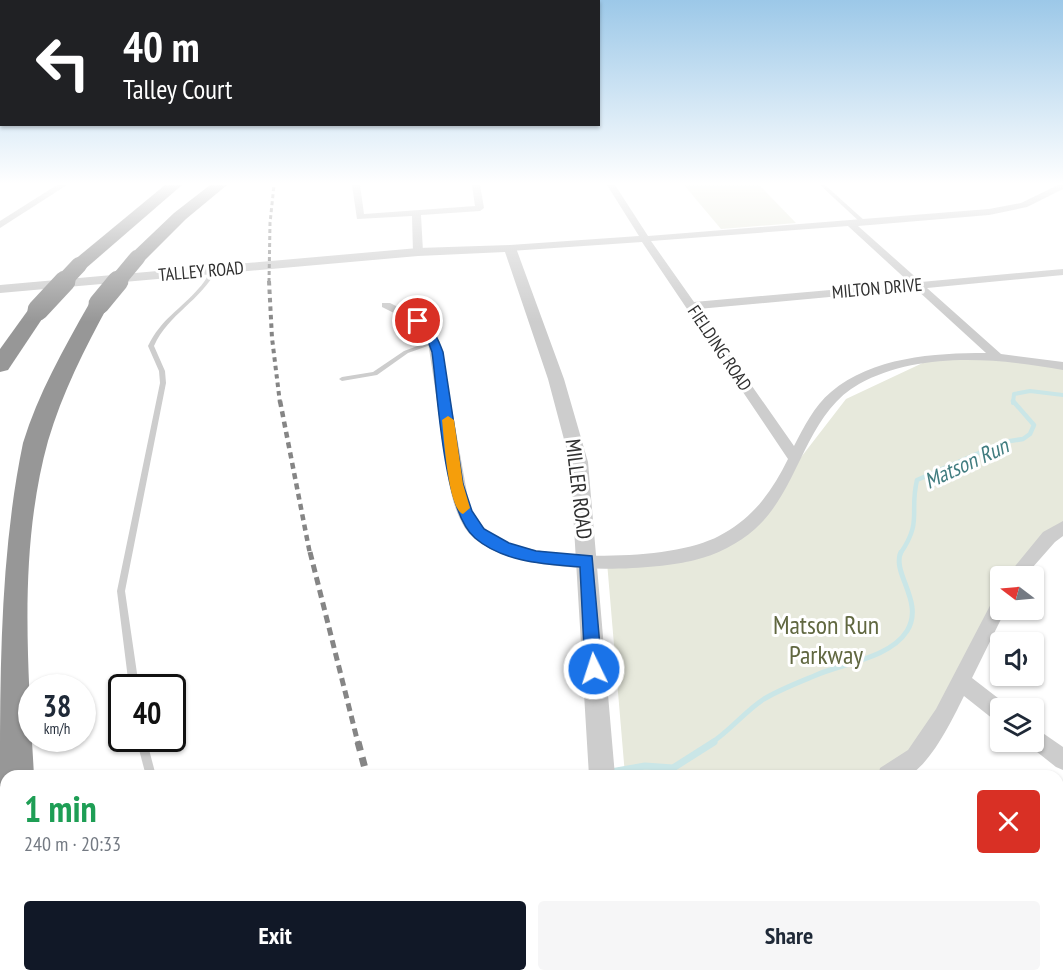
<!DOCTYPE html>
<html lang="en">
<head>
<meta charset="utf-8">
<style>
	:root { --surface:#fff; --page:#f6f6f7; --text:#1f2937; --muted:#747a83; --accent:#111827 }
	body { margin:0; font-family:"PT Sans Narrow",sans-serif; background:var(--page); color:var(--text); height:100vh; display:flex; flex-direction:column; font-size:22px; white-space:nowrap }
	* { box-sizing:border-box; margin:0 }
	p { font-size:20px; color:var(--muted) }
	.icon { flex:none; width:33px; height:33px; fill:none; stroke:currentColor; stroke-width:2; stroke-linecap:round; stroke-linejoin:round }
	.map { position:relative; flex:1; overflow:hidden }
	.details { position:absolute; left:0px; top:770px; width:1064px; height:212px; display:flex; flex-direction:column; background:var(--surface); border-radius:18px 18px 0 0; box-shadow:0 2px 4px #0004 }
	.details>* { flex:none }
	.guide { position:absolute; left:0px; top:0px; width:600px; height:126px; box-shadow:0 2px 4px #0004; background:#202124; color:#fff; overflow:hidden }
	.needle { width:39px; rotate:286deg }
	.fabs { position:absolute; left:990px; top:566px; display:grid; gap:12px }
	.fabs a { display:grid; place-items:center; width:54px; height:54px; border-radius:6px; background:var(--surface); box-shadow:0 2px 4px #0004; font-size:30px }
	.speed { position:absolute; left:18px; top:674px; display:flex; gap:12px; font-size:30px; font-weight:700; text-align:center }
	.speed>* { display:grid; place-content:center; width:78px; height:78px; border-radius:50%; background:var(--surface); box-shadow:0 2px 4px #0004; line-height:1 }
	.speed small { font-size:15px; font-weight:400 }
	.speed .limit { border:3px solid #111; border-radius:9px; background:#fff; color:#111 }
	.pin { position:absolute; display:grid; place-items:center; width:51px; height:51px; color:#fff; margin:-26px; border:3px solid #fff; border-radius:50%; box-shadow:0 2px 6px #0007 }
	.me { position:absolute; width:66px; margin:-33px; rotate:356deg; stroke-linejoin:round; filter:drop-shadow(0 0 4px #0008) }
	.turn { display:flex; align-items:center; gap:21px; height:126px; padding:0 24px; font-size:27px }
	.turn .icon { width:78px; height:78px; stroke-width:2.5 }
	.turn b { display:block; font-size:42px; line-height:51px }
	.round { display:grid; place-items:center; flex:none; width:63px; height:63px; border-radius:6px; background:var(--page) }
	.summary { display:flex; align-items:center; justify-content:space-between; height:102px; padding:0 24px }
	h1 { font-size:36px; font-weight:700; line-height:45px; color:#1e9e55 }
	.primary-button { display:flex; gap:12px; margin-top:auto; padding:12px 24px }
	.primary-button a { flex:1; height:69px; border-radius:6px; background:var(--accent); color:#fff; font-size:24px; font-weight:700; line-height:69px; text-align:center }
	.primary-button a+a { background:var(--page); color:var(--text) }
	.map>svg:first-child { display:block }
</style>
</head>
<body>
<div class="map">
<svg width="1063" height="980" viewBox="0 0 1063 980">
	<rect width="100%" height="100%" fill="#fff"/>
	<!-- green -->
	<g fill="#e7e9dc">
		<polygon points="684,185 759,185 796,223 721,229"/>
		<polygon points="996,356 1063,367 1063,529 1015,576 1000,576 1000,601 960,681 915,757 884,775 625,775 607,562 673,558 748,526 846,399 929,360"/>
	</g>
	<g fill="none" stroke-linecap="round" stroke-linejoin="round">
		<!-- stream-far3 -->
		<polyline stroke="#cae6e7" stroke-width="4" points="1013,403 1014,394 1030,391 1063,395"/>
		<!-- stream-far2 -->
		<path stroke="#cae6e7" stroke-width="4.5" d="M900 554C923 521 909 513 917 480L1004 442 1023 439 1030 434 1034 425 1013 401"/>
		<!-- stream-far1 -->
		<path stroke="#cae6e7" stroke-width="5" d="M711 743C730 731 745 711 764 699 779 690 797 683 814 676 842 663 889 659 907 631 925 602 891 573 901 552"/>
		<!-- stream -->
		<g stroke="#cae6e7" stroke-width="7">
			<polyline points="611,772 645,766 673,768 714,742"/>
			<polyline points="252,980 258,975"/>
		</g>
		<!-- service -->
		<g fill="#cdcdcd" fill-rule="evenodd">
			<polygon points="820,185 825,185 865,221 865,223 861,223"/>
			<path d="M212 268 217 269C200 302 169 313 154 346L165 371 166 383 125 591 139 687H129L117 591 160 383 159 371 148 346C161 319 180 310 199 288 205 282 208 275 212 268Z"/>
			<polygon points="434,340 436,341 436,343 408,353 377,375 342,381 339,379 342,377 373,372 404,351"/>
			<polygon points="136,738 146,738 156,776 146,776"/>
			<polygon points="219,975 231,975 232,980 220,980"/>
		</g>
		<!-- minor -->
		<g fill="#cdcdcd" fill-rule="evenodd">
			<polygon points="57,185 67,185 0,228 0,221"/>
			<polygon points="352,185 360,185 364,214 475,206 472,185 480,185 484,208 480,211 421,215 423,252 418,255 413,252 412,216 357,219"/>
			<path d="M607 185H615L648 236 989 209 1021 203 1058 185H1063V189L1027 207 989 215 858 226 921 282 1063 269V275L927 288 1001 354 1063 362V370C998 358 919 351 859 384 805 414 800 489 755 529 738 544 716 555 695 560 643 573 498 578 465 528 449 502 447 470 443 441 438 408 433 375 428 342L414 323 382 307V303H390L422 319 440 342 469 504C475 520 486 532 502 540 551 562 672 561 719 536 752 519 772 492 788 459L642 242 510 251 505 248 510 245 639 236ZM848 226 910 283 694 302 651 241ZM916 289 986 353C934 353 872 357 831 392 814 406 804 427 794 446L698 309Z"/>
			<polygon points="1063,521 1063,536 1055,542 1025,576 1007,576 1043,532"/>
			<path d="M1000 596V609H1006L972 678 1007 705 1008 708H1000V722L993 719 964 696C954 716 929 769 906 776 898 778 886 776 878 776L880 768 908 750 936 709 994 598Z"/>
			<polygon points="1034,727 1063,747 1063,770 1056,767 1027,744 1025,741 1034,741"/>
		</g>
		<!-- tertiary -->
		<g fill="#cdcdcd" fill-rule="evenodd">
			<polygon points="510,245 516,248 564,379 588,462 615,776 589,776 570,462 548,379 505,252 418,256 0,293 0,285 418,248"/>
			<polygon points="622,975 652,975 654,980 624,980"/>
		</g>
		<!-- motorway -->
		<g fill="#979797" fill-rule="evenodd">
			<polygon points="165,185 182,185 85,269 73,269 70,265 73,261"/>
			<polygon points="210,185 227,185 186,219 143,262 131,262 128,258 131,254 174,213"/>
			<path d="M99 298 106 300 109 304C85 348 62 393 48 441 18 550 28 665 34 776H6V791L0 786C0 672 0 554 23 443 38 394 64 348 89 304L92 300Z"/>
			<polygon points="38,304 45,306 48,310 8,370 0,372 0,349 31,306"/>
			<polygon points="6,968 6,975 49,975 49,980 3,980"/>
		</g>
		<!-- rail-far4 -->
		<polyline stroke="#858585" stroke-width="3" stroke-dasharray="4 3" stroke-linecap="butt" points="269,282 270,223 274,185"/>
		<!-- rail-far3 -->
		<polyline stroke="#858585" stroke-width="4" stroke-dasharray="4.5 4" stroke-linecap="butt" points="269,281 272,338 280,403"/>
		<!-- rail-far2 -->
		<polyline stroke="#858585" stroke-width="4.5" stroke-dasharray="6 4.5" stroke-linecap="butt" points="280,401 310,554"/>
		<!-- rail-far1 -->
		<polyline stroke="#858585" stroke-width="5" stroke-dasharray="8 5" stroke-linecap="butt" points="310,552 358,743"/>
		<!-- rail -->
		<g stroke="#858585" stroke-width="7" stroke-dasharray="9 7" stroke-linecap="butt">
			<polyline points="358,742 367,776"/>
			<polyline points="426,975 428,980"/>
		</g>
		<!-- motorway-bridge-far1 -->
		<g stroke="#979797" stroke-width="16">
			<polyline points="63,282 79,265"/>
			<polyline points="117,282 137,258"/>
		</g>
		<!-- motorway-bridge -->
		<g stroke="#979797" stroke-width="21">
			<polyline points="99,304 118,281"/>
			<polyline points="38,310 65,281"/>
		</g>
	</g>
	<!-- sky -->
	<linearGradient id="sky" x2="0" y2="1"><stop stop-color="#9cc8e8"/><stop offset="0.57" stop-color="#fff"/><stop offset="1" stop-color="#fff" stop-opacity="0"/></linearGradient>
	<rect width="1063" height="322" fill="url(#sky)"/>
	<!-- route -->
	<path fill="#1a73e8" stroke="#114b97" stroke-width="1.5" d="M418 318C432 324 438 339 443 352L463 484 472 511 484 529 509 543 536 551 592 556 602 669 600 675 594 677 588 675 585 669 580 567C544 564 503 562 475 538 443 511 438 395 432 352L426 336 413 321Z"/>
	<!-- slow -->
	<path fill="#f59e0b" d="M448 416 454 420 463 484 470 508 463 514C448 509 444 437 442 420Z"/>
	<g text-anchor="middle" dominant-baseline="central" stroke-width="6" stroke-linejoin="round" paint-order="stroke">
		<!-- far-street labels -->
		<g font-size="18" fill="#303030" stroke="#fff">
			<text transform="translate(201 271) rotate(-5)">TALLEY ROAD</text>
			<text transform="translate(877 288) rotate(-5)">MILTON DRIVE</text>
			<text transform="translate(720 348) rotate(56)">FIELDING ROAD</text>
		</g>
		<!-- street labels -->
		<g font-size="21" fill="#303030" stroke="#fff">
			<text transform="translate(579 489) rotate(83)">MILLER ROAD</text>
		</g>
		<!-- water labels -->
		<g font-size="22" font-style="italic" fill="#407c7f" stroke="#fff">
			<text transform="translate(966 463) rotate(-25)">Matson Run</text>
		</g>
		<!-- near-park labels -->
		<g font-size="26" fill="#616841" stroke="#fff">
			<text x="826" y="624">Matson Run<tspan x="826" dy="30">Parkway</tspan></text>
		</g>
	</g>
</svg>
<div class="fabs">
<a><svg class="needle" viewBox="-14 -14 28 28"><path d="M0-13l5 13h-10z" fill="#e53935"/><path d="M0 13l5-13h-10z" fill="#747a83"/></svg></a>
<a><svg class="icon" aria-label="sound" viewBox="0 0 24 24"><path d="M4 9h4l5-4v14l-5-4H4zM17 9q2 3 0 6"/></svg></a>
<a><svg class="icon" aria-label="layers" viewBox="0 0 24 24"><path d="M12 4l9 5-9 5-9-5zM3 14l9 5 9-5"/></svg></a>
</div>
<div class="speed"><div>38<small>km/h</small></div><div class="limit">40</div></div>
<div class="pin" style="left:418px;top:321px;background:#d93025"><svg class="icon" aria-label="arrive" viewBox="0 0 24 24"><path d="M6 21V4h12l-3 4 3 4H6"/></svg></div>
<svg class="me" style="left:594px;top:669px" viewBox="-20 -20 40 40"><circle r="17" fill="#1a73e8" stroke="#fff" stroke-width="3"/><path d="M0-11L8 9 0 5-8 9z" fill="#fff"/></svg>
<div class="guide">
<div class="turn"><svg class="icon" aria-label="left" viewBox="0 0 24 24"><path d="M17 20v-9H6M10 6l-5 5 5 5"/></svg><div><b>40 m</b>Talley Court</div></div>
</div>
<section class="details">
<div class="summary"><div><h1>1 min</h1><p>240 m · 20:33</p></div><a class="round" style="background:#d93025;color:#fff"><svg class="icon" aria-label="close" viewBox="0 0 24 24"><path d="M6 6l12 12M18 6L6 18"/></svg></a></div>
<div class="primary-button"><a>Exit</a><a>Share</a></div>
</section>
</div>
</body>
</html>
